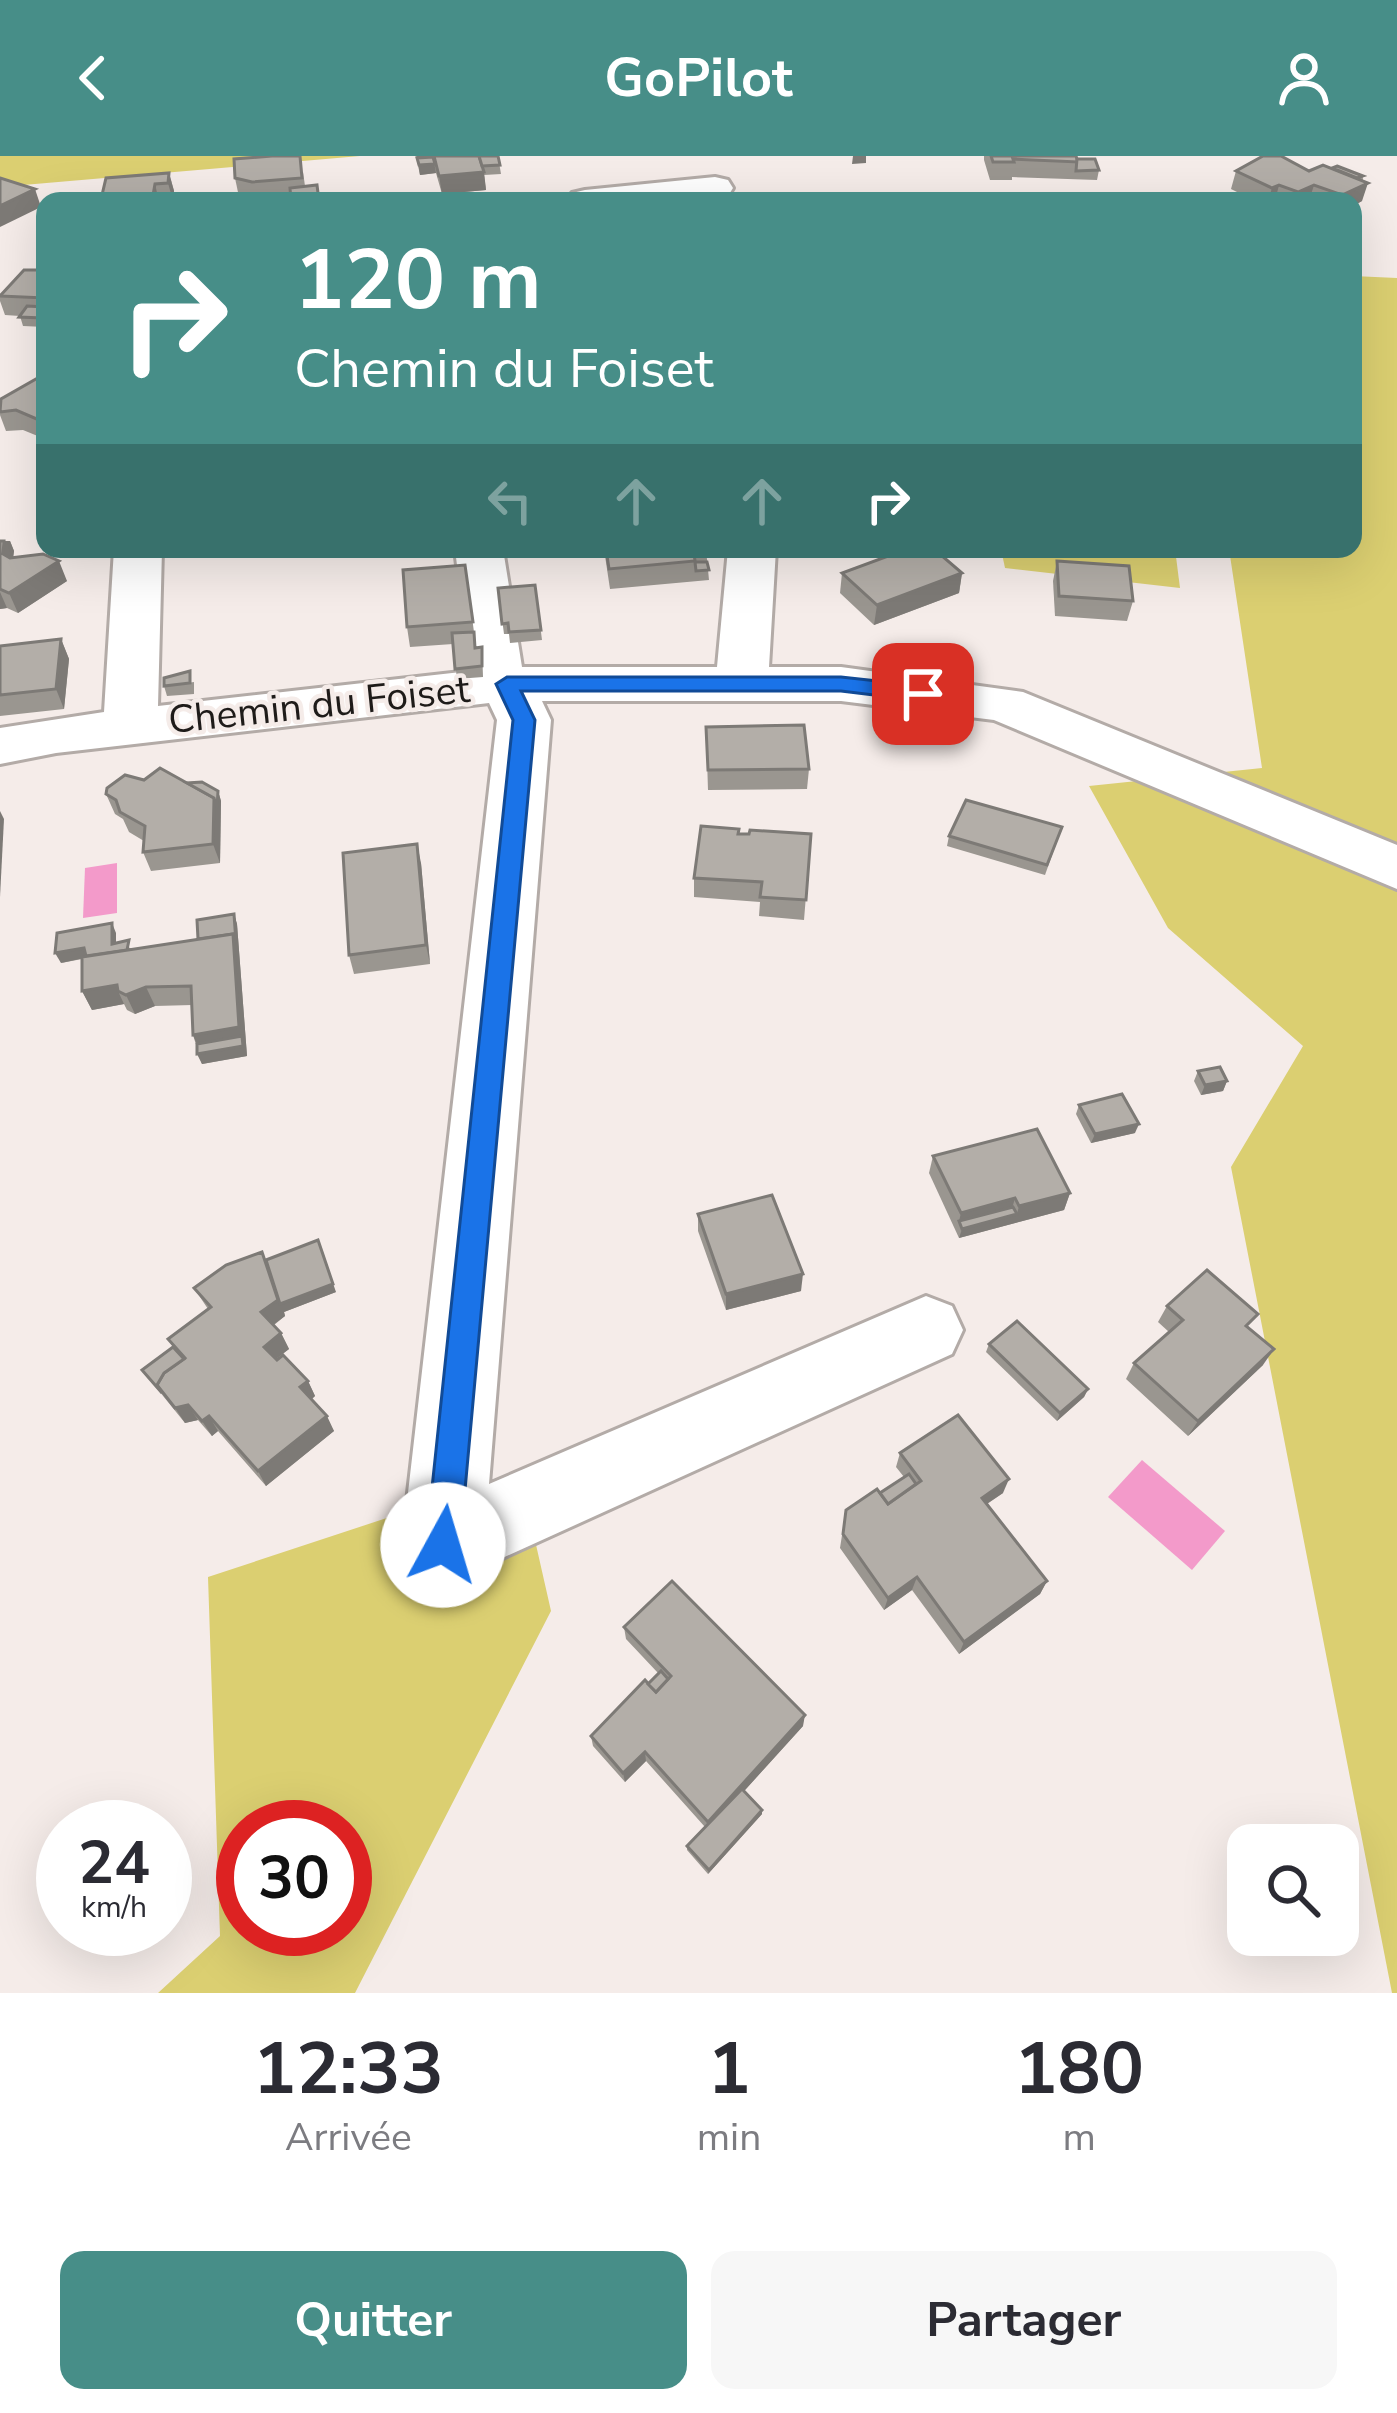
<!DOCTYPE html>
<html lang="fr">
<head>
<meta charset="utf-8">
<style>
	:root { --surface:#fff; --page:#f7f7f7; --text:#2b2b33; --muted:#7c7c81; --accent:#478e88 }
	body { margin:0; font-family:"Nunito Sans",sans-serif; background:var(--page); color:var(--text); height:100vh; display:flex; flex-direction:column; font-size:45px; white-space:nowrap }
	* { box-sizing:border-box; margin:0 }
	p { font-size:39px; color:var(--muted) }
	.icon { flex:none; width:66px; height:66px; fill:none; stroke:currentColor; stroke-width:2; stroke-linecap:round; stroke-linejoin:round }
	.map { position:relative; height:1837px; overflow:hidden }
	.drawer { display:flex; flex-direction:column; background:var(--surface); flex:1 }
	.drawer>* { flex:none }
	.hud { position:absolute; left:36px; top:36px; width:1326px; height:366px; border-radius:24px; box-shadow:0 12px 48px #0002; background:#478e88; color:#fff; overflow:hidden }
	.fabs { position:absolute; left:1227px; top:1668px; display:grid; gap:24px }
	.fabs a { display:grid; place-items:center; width:132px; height:132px; border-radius:24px; background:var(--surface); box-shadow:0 12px 48px #0002; font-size:60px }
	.speed { position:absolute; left:36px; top:1644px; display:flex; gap:24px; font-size:60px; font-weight:700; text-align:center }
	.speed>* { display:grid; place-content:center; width:156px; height:156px; border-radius:50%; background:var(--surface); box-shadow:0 12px 48px #0002; line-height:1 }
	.speed small { font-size:30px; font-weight:400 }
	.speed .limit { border:18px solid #d22; background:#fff; color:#111 }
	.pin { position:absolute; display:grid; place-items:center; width:102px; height:102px; color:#fff; margin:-51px; border-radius:24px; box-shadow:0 6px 18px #0006 }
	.me { position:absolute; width:132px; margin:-66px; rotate:6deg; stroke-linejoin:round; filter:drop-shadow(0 0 9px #0008) }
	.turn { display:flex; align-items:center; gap:42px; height:252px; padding:0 60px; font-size:54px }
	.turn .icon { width:156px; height:156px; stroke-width:2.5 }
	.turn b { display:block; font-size:84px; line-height:102px }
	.lanes { display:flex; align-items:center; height:114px; padding:0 60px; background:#0003; justify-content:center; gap:60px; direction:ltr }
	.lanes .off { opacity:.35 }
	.eta { display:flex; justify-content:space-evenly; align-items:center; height:204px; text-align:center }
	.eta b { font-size:72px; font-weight:700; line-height:84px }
	.button { display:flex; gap:24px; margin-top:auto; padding:24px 60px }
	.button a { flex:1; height:138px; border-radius:24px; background:var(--accent); color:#fff; font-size:48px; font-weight:700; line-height:138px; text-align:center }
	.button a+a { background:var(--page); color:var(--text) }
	header { display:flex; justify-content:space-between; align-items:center; height:156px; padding:0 60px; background:var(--accent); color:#fff; font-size:54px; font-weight:700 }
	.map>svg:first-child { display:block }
</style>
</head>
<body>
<header><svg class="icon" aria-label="back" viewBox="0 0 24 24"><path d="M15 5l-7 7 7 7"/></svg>GoPilot<svg class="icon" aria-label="person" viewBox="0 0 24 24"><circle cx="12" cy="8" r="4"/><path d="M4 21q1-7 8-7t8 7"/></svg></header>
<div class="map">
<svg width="1397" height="1837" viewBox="0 0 1397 1837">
	<rect width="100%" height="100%" fill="#f5ece9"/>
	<!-- green -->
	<g fill="#dbcf71" fill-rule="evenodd">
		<polygon points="0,0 360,0 0,31"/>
		<polygon points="1353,120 1397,122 1397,1837 1392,1837 1231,1011 1303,890 1168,772 1089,630 1262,612 1229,393 1353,393"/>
		<polygon points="1001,393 1175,393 1180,432 1005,412"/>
		<path d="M520 1318 551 1455 355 1837H158L220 1780 208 1421ZM243 1671H345V1773H243Z"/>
	</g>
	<!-- water -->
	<g fill="#f39aca">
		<polygon points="117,707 117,757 83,762 85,712"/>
		<polygon points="1142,1304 1225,1375 1192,1414 1108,1341"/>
	</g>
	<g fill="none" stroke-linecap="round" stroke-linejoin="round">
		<!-- minor casing -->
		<g stroke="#b3aba7" stroke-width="6">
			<g id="minor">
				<polygon points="715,21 728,24 733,32 728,40 695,45 567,45 572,37 585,34"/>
				<polygon points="114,393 162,393 158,550 470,515 455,393 503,393 522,511 717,511 728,393 776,393 769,511 841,511 1023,536 1397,689 1397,733 994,564 841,545 542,545 551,564 489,1328 926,1140 952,1150 963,1174 952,1198 443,1429 414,1418 402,1389 497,564 489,547 56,597 0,608 0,572 104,556"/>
			</g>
		</g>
		<!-- minor -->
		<use href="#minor" fill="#fff" fill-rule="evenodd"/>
	</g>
	<!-- wall -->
	<g fill="#9a9690">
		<polygon points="416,0 498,0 501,18 484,19 486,34 442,38 436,17 420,19"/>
		<polygon points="984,0 1076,0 1077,3 1099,14 1097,24 1012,21 1012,24 990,24 984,4"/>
		<polygon points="1332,12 1363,20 1362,45 1353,50 1353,45 1255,45 1231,33 1236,15 1309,15"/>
		<polygon points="303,16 305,30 291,41 256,44 239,41 235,22"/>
		<polygon points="169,17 174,35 173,45 104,45 102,39"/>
		<polygon points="45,110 45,171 23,170 20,160 5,159 0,145 0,138"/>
		<polygon points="45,219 45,283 23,274 6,275 0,259 1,243"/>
		<polygon points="0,385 10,385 14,395 13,401 67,425 18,457 7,452 0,453"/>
		<polygon points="604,393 706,393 709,424 610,433"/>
		<polygon points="1057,405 1133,445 1127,465 1055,460 1053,425"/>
		<polygon points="465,409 476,491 482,491 483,521 457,523 453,488 410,491 407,471"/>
		<polygon points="842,417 962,417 959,437 874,469 840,437"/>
		<polygon points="535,429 542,484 510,487 509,478 504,478 498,432"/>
		<polygon points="61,483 69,503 64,553 0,560 0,490"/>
		<polygon points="194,526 194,538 167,540 164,530"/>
		<polygon points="706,571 809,613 807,633 708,634"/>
		<polygon points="144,624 188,627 218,635 221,645 220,707 151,715 143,696 144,685 129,676 123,663 115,658 106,638"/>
		<polygon points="1062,671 1045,719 947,690 949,680"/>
		<polygon points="738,678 811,678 804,764 759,760 760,746 694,741 694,722"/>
		<polygon points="421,707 430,808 354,818 349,799"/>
		<polygon points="234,758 237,768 247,900 202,908 193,879 192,849 155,850 135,858 127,854 124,848 92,854 82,835 82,803 61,807 116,777 116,787 133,793 198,783"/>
		<polygon points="1198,915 1227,925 1223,935 1201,939 1194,925"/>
		<polygon points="1079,949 1135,977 1091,987 1076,958"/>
		<polygon points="933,1000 1070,1037 1064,1054 959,1082 929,1017"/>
		<polygon points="698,1058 801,1135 726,1154 698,1075"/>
		<polygon points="266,1104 336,1136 284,1156 285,1160 274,1169 281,1177 289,1193 276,1203 308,1225 315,1240 312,1243 334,1275 266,1330 218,1275 212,1280 198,1264 185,1267 142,1214 173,1191 168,1183 208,1153 194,1132"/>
		<polygon points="1167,1150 1249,1172 1263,1209 1188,1280 1126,1223 1134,1207 1169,1176 1158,1166"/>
		<polygon points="989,1188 1088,1233 1084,1241 1057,1265 986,1196"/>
		<polygon points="900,1297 1003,1337 987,1348 1047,1425 1040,1438 959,1498 912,1434 884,1454 840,1392 846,1354 880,1337 904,1321 896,1311"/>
		<polygon points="624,1471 803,1570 744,1635 762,1654 762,1658 708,1718 687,1694 687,1690 705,1671 646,1605 625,1626 593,1590 591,1580 658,1517 626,1483"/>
	</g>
	<!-- shaded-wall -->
	<g fill="#7d7a76">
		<polygon points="417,0 433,0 436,17 420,19"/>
		<polygon points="853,0 866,0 866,7 852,8"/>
		<polygon points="484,16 486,34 442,38 439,20"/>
		<polygon points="169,17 174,35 173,45 168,27"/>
		<polygon points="1368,27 1362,45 1353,50 1353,45 1340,45 1342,39"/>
		<polygon points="155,28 159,45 152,45"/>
		<polygon points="1279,29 1275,45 1268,45 1272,32"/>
		<polygon points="1314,29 1309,45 1295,45 1298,36"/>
		<polygon points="35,33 41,51 0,71 0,50"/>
		<polygon points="45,260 45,280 39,264"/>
		<polygon points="4,385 10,385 14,395 11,418 0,406"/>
		<polygon points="59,405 67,425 18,457 9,437"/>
		<polygon points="962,417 959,437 874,469 877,449"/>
		<polygon points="0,436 7,452 0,453"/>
		<polygon points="61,483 69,503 64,553 56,533"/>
		<polygon points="218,635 221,645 220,707 213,688 214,642"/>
		<polygon points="0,655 4,663 0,741"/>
		<polygon points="417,688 421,707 430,808 426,789"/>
		<polygon points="234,758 237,768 247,900 202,908 197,898 201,898 193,879"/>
		<polygon points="112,767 116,777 116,797 112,788"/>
		<polygon points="84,792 89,801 61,807 55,797"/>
		<polygon points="117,829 118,835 124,848 92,854 82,835"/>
		<polygon points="146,831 155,850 135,858 126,839"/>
		<polygon points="1227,925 1223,935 1201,939 1205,929"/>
		<polygon points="1139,968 1135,977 1091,987 1095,978"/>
		<polygon points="1070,1037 1064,1054 959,1082 962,1073 1017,1058 1019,1050"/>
		<polygon points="1015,1042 1010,1060 959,1065 961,1057"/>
		<polygon points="318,1084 336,1136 284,1156 285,1160 269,1172 261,1156 262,1096 270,1113"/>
		<polygon points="803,1118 801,1135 726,1154 726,1138"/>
		<polygon points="281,1177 289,1193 272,1206 264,1191"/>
		<polygon points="1274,1193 1263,1209 1188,1280 1198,1265"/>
		<polygon points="308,1225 315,1240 308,1246 300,1231"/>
		<polygon points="1088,1233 1084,1241 1057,1265 1060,1257"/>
		<polygon points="188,1249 198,1264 185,1267 175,1252"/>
		<polygon points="209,1260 218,1275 212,1280 202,1265"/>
		<polygon points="327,1260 334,1275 266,1330 258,1315"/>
		<polygon points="1009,1323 1003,1337 976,1355 982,1342"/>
		<polygon points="917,1421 912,1434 884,1454 888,1442"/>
		<polygon points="1047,1425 1040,1438 959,1498 964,1486"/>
		<polygon points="805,1559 803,1570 708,1675 708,1666"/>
		<polygon points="645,1596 646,1605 625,1626 623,1617"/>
		<polygon points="762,1654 762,1658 708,1718 709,1714"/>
	</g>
	<!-- building -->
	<g fill="#b3aea8" stroke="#7d7a76" stroke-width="3">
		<polygon points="272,0 300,0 302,22 252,26 235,22 234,3"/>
		<polygon points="434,0 479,0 484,16 439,20"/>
		<polygon points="479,0 498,0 500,9 482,10"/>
		<polygon points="991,0 1076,0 1078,6 1013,3 1014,6 993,6"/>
		<polygon points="1263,0 1281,0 1309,15 1323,9 1368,27 1342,39 1314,29 1298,36 1279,29 1272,32 1236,15"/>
		<polygon points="433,1 435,8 419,9 417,2"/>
		<polygon points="1077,3 1095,3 1099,14 1076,15"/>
		<polygon points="1337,10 1363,20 1357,22 1332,12"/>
		<polygon points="169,17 168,27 155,28 152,45 116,45 117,38 102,39 106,22"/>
		<polygon points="0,22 35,33 0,50"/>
		<polygon points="317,29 319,45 291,45 290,32"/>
		<polygon points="818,38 897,44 816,45"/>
		<polygon points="40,109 45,110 45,142 0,140 24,114 37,114"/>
		<polygon points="27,150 45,151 45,159 43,162 19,161"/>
		<polygon points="43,219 45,219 45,260 39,264 16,254 0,256 1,243"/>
		<polygon points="0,385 4,385 3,398 10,402 43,398 59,405 9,437 0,433"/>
		<polygon points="606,393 706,393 707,396 694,397 695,405 609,413"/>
		<polygon points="907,393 934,393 962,417 877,449 842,417"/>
		<polygon points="1057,405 1129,410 1133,445 1059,440"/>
		<polygon points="695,406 707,406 709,414 696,415"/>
		<polygon points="465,409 473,466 407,471 403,414"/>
		<polygon points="535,429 541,474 509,476 508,467 502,468 498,432"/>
		<polygon points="474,476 475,492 482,491 482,510 455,513 452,477"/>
		<polygon points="61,483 56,533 0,539 0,490"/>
		<polygon points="190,515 190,527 164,530 164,522"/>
		<polygon points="804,569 809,613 708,614 706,571"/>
		<polygon points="160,612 214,642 213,688 143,696 145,670 120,656 116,644 106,638 107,632 125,619 144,624"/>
		<polygon points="202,626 218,635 217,652 214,642 187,627"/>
		<polygon points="966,644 1062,671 1047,709 949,680"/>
		<polygon points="701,670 739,673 738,678 749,678 750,674 811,678 806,744 760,741 762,726 694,722"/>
		<polygon points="417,688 426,789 349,799 343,697"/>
		<polygon points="234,758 236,787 233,778 198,783 197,764"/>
		<polygon points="112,767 112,788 129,784 127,794 86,800 84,792 55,797 57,777"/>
		<polygon points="233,778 239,871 193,879 191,830 146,831 126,839 118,835 117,829 82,835 82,801"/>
		<polygon points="242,880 243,890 197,898 197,888"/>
		<polygon points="1220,911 1227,925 1205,929 1198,915"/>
		<polygon points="1122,938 1139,968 1095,978 1079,949"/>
		<polygon points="1037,973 1070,1037 1019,1050 1015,1042 961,1057 933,1000"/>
		<polygon points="772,1039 803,1118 726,1138 698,1058"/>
		<polygon points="1013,1051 1017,1058 962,1073 959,1065"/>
		<polygon points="318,1084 333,1128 280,1148 266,1104"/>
		<polygon points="262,1096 278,1144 261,1156 281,1177 264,1191 277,1204 283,1199 308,1225 300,1231 327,1260 258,1315 209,1260 202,1265 188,1249 175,1252 157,1229 164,1217 185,1202 168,1183 211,1151 194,1132 226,1109"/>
		<polygon points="1207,1114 1258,1158 1246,1170 1274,1193 1198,1265 1134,1207 1183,1164 1167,1150"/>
		<polygon points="1017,1165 1088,1233 1060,1257 989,1188"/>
		<polygon points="173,1191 184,1203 164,1217 157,1229 162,1237 142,1214"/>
		<polygon points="958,1259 1009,1323 982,1342 1047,1425 964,1486 917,1421 888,1442 843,1378 846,1354 877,1333 888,1348 921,1325 900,1297"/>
		<polygon points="909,1318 916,1328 888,1348 880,1337"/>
		<polygon points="672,1425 805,1559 708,1666 645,1596 623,1617 591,1580 645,1524 656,1536 671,1520 624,1471"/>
		<polygon points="661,1515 668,1523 656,1536 648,1528"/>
		<polygon points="742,1633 762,1654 709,1714 687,1690"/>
	</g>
	<!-- route -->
	<polygon fill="#1a73e8" stroke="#114b97" stroke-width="3" points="507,521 841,521 923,530 934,538 923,545 841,535 521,535 535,564 460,1389 455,1400 443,1405 431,1400 426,1389 513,564 496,528"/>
	<g text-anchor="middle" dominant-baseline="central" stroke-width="9" stroke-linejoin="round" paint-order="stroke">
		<!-- street labels -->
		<g font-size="39" fill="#1e1b19" stroke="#f5ece9">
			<text transform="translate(319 549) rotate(-6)">Chemin du Foiset</text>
		</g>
	</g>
</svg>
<div class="fabs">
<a><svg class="icon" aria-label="search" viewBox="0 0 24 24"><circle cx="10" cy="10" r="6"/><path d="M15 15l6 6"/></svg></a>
</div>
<div class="speed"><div>24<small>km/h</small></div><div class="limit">30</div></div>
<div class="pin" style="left:923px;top:538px;background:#d93025"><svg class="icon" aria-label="arrive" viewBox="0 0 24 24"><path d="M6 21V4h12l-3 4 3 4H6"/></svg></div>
<svg class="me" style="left:443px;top:1389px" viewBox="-20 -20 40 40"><circle r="19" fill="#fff"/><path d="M0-13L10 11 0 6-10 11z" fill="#1a73e8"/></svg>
<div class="hud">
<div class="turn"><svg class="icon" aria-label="right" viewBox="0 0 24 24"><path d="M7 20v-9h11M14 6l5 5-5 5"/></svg><div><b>120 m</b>Chemin du Foiset</div></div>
<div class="lanes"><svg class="icon off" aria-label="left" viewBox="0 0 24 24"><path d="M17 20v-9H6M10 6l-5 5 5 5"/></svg><svg class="icon off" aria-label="ahead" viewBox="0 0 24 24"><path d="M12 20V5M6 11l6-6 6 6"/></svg><svg class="icon off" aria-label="ahead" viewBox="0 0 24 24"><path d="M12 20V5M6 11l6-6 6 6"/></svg><svg class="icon" aria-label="right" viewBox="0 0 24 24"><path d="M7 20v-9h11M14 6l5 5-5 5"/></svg></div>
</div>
</div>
<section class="drawer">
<div class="eta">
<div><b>12:33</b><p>Arrivée</p></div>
<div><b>1</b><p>min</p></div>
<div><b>180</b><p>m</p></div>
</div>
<div class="button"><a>Quitter</a><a>Partager</a></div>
</section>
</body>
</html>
